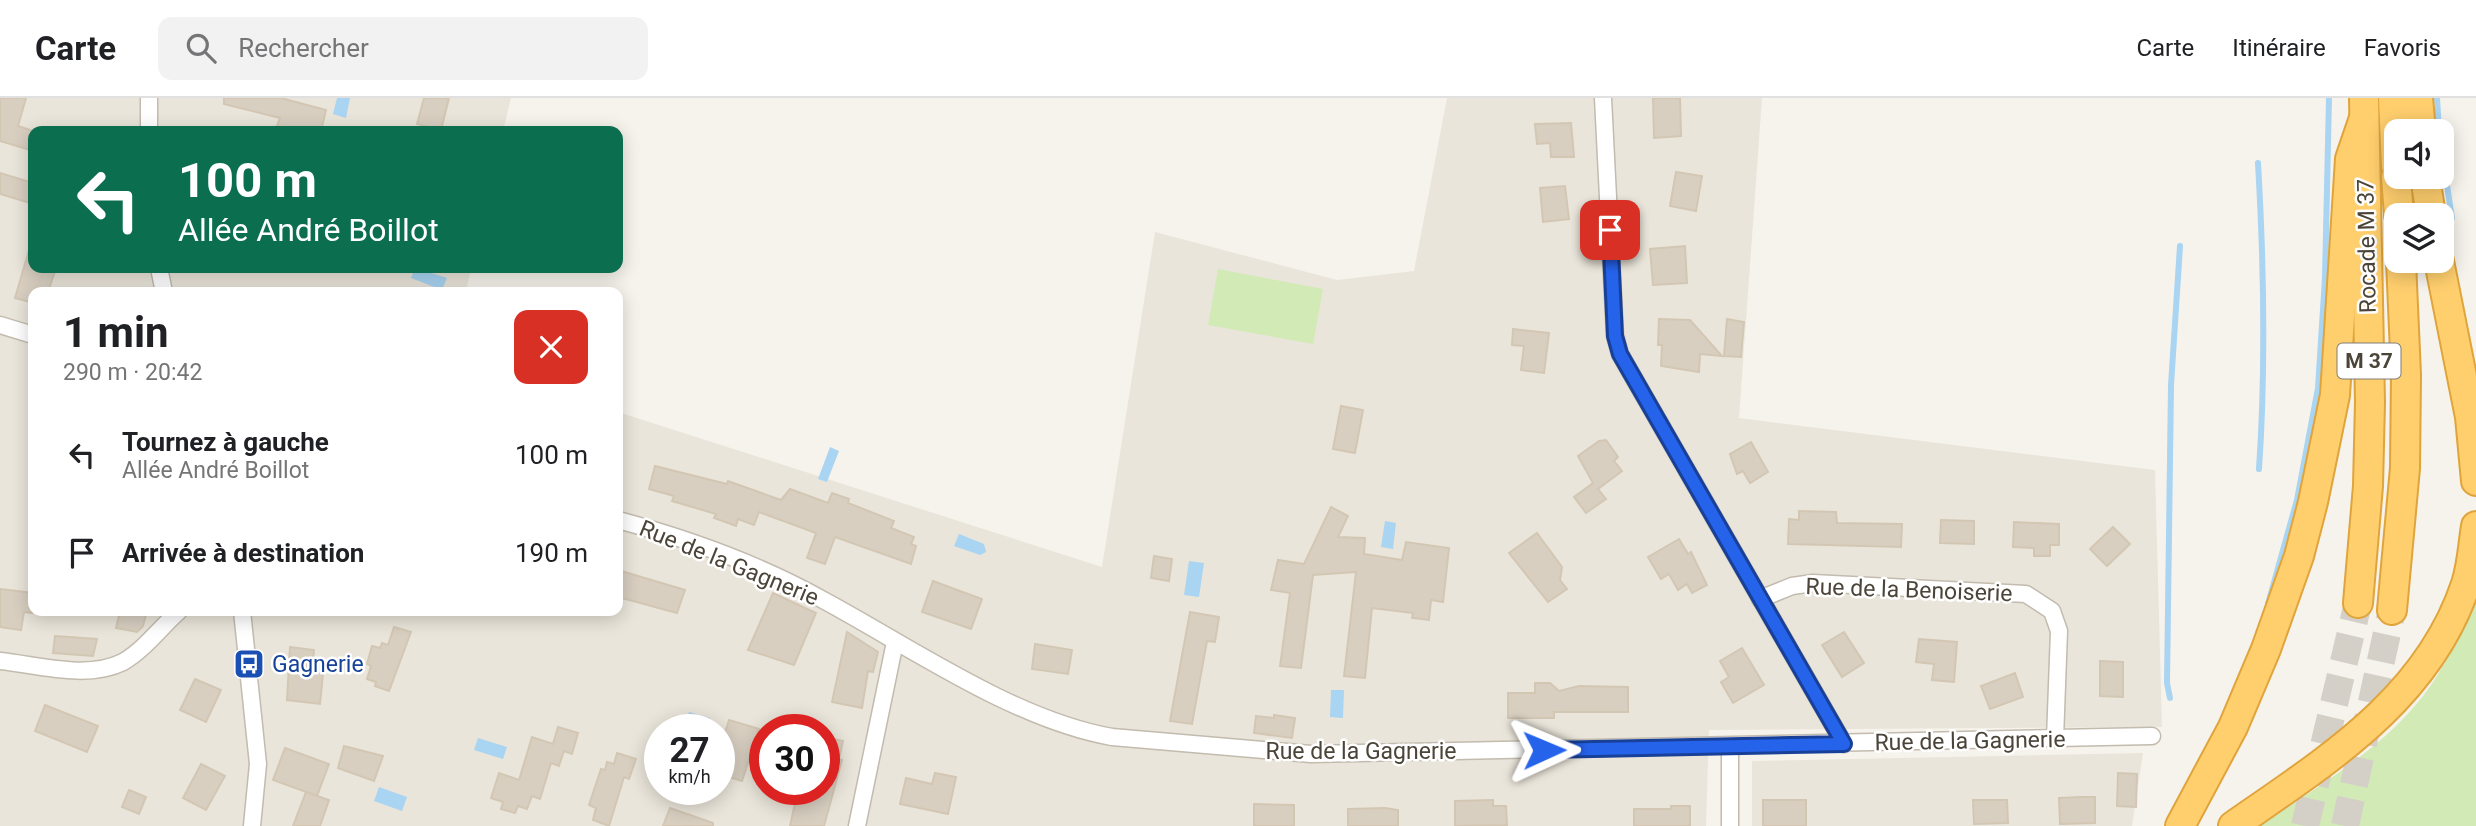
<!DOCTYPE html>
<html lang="fr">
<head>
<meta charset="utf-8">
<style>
	:root { --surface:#fff; --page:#f2f2f2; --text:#202124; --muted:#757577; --line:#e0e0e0 }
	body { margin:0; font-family:Roboto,sans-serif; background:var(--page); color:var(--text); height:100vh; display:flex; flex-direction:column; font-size:26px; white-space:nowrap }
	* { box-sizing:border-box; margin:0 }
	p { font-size:23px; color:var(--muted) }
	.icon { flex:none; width:38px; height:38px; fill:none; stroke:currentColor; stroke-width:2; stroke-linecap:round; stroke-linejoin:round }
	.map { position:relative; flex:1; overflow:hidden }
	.details { position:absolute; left:28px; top:189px; width:595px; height:329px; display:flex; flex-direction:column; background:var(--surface); border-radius:14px; box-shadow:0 4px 18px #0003 }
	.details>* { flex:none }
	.top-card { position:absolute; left:28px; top:28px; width:595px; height:147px; border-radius:14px; box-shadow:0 4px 18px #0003; background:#0b6e4f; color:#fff; overflow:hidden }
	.fabs { position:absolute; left:2384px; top:21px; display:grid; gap:14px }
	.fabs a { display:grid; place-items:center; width:70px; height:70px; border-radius:14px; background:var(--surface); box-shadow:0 4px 18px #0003; font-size:35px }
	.speed { position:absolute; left:644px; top:616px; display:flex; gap:14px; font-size:35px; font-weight:700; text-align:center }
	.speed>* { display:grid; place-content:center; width:91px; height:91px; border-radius:50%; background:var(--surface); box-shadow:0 4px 18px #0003; line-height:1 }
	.speed small { font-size:18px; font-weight:400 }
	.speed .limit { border:10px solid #d22; background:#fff; color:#111 }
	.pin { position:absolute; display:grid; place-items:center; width:60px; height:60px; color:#fff; margin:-30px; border-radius:14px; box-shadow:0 4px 10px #0006 }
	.me { position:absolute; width:77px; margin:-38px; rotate:89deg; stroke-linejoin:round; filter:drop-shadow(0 0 5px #0008) }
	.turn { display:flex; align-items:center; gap:24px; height:147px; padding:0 35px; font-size:32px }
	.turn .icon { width:91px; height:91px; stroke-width:2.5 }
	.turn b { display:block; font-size:49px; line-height:60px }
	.round { display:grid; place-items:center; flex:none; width:74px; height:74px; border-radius:14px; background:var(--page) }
	.head { display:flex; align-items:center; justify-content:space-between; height:119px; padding:0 35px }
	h1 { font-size:42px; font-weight:700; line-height:52px }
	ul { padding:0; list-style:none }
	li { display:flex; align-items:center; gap:21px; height:98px; padding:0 35px }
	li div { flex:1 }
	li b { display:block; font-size:26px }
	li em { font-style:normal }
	header { display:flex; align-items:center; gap:42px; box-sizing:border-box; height:98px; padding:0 35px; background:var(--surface); border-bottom:2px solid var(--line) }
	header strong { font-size:33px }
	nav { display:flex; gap:38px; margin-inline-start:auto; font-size:24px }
	.search { width:490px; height:63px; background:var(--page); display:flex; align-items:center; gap:18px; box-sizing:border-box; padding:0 24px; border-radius:14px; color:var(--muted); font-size:26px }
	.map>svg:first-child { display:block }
</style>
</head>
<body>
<header>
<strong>Carte</strong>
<div class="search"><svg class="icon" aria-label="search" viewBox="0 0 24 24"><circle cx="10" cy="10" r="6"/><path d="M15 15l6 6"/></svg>Rechercher</div>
<nav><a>Carte</a><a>Itinéraire</a><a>Favoris</a></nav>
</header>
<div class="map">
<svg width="2476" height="728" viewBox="0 0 2476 728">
	<rect width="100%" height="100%" fill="#f6f3ec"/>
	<!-- residential -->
	<g fill="#eae5da" fill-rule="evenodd">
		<path d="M0 0H511L503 33H33V170H471L466 194H33V513H618V314L1102 469 1155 134 1337 182 1414 173 1447 0H1762L1739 320 2155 372 2162 629 1709 632 1706 728H0ZM660 632H719V691H660ZM765 632H824V691H765Z"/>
		<polygon points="2143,655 2132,728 1752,728 1752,663"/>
	</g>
	<!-- green -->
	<g fill="#d2eab5">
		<polygon points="1218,171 1323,191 1313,246 1208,227"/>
		<path d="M2476 495V728H2261C2320 686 2389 648 2431 587 2451 558 2463 527 2476 495Z"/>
	</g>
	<!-- water -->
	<g fill="#a9d4f2">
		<polygon points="337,0 350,0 346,20 333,16"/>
		<polygon points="415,170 447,180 442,192 411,180"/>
		<polygon points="830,349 839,353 827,384 818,381"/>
		<polygon points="1385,423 1396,425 1393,451 1381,449"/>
		<polygon points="959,436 984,446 986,454 980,457 954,448"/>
		<polygon points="1189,463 1204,465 1199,499 1184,497"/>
		<polygon points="1331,592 1344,592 1343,620 1330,619"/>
		<polygon points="689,614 710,620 706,632 689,632 692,622 687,620"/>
		<polygon points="478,640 507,649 503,661 474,652"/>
		<polygon points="379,689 407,699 402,713 374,703"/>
	</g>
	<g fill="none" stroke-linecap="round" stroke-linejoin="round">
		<!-- stream -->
		<g stroke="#a9d4f2" stroke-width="6">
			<polyline points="2437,0 2439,33"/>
			<polyline points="2441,48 2452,120"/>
			<path d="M2258 65C2264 168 2266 269 2259 371"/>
			<polyline points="2268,506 2297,402 2318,290 2325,180 2329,0"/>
			<polyline points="2170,600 2167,585 2171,287 2180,148"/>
		</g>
	</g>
	<!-- building -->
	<g fill="#d8cfc1" stroke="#d3c7b4" stroke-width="2">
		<polygon points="0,0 26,0 18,28 33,33 33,53 0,43"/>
		<polygon points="224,0 281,0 326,12 321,33 275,33 280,20 224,6"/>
		<polygon points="424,0 449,0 441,32 417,26"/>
		<polygon points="1653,0 1680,0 1681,38 1654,40"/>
		<polygon points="1571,25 1574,59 1551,59 1550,45 1537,46 1535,26"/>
		<polygon points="1676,74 1702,78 1696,113 1670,108"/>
		<polygon points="0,75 33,85 33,106 0,96"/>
		<polygon points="1565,88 1569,121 1543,124 1540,90"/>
		<polygon points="1685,148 1687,185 1653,187 1650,151"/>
		<polygon points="29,152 33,153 33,170 56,170 48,194 33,194 33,205 15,200"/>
		<polygon points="1659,221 1690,222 1722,258 1700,256 1699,274 1661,268 1662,247 1658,247"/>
		<polygon points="1727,221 1744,224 1741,259 1724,258"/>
		<polygon points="1513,231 1549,235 1544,275 1521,272 1524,248 1512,247"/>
		<polygon points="1341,308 1363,312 1355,355 1333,351"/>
		<polygon points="1606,342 1618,359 1614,363 1622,373 1598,391 1606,401 1586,415 1574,399 1593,385 1578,358 1599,343"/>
		<polygon points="1751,344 1768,374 1750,385 1743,373 1737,376 1730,356"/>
		<polygon points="655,368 727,386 728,383 781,402 790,391 828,405 832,395 849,401 848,405 894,423 891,430 914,439 911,446 916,448 911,466 835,439 825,466 807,460 816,435 759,414 754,427 738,421 736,428 714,420 716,416 672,403 674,398 649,391"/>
		<polygon points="1331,409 1348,418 1338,439 1365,440 1364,456 1402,462 1406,444 1449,450 1443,504 1431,502 1429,522 1412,520 1413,515 1372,510 1365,580 1344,578 1356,474 1313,477 1301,570 1280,568 1290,495 1271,492 1278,462 1304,466"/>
		<polygon points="1799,413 1836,414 1837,425 1902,426 1901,449 1788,446 1789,421 1799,422"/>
		<polygon points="1941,422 1974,423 1974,446 1940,445"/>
		<polygon points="2014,424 2059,426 2059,447 2050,447 2050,458 2034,458 2034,450 2013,449"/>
		<polygon points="2113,429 2130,446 2107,468 2090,451"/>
		<polygon points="1537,435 1562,469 1560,482 1567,491 1548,504 1509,455"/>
		<polygon points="1679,441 1688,456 1691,454 1707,487 1692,495 1687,486 1678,492 1669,476 1661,481 1648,459"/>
		<polygon points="1154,458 1172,461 1169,483 1151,480"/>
		<polygon points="618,472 685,492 677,515 618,499"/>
		<polygon points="933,483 982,501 971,531 922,514"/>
		<polygon points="0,491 33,495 32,515 24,514 21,532 0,529"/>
		<polygon points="773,495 816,515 794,567 748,552"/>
		<polygon points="120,513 147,513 143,528 137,534 116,530"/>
		<polygon points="1190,514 1219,519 1215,544 1207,543 1192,626 1170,623"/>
		<polygon points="394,529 411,534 389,593 375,588 376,584 367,581 371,568 367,566 372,548 380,550 382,545 388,547"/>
		<polygon points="847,534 878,554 873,574 868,573 862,610 832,604"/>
		<polygon points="1844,534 1864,565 1842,579 1822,547"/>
		<polygon points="55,538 97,541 93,558 53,555"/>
		<polygon points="1919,541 1957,544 1954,584 1932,582 1934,566 1916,564"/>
		<polygon points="1035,546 1072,552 1068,576 1032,571"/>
		<polygon points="290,549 314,552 312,574 323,575 320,606 287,602"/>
		<polygon points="1742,550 1764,587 1733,605 1721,584 1729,579 1720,563"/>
		<polygon points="2100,563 2123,564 2123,599 2100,598"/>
		<polygon points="2015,575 2023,599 1990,611 1981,588"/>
		<polygon points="195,581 221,592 206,624 180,612"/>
		<polygon points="1535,585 1550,585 1559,593 1579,588 1628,589 1628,614 1554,614 1554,620 1508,620 1508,595 1535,595"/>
		<polygon points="45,607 98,628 87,654 35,633"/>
		<polygon points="1274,617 1295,620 1292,640 1254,635 1256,618 1274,620"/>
		<polygon points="729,622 759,631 742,683 719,676 719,653"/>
		<polygon points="558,629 578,635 572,656 564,653 559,668 551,665 540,701 532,698 527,711 518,708 515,715 501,711 503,704 491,700 499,675 519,682 532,639 553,646"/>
		<polygon points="824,639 843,643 839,661 842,662 824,728 790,728 798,691 824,691"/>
		<polygon points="344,648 383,658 374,683 338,670"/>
		<polygon points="285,650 329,666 317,698 273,682"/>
		<polygon points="617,655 636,661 629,681 624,679 609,728 593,722 596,710 589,707 601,671 605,672 607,664 614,666"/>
		<polygon points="201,666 225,678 206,712 183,700"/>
		<polygon points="935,675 956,679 948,716 900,706 906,680 932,686"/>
		<polygon points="2118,675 2137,676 2136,709 2117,708"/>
		<polygon points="129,692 146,699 139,716 122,709"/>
		<polygon points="306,694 329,702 320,728 293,728"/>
		<polygon points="2081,699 2095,699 2095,725 2060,726 2059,700"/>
		<polygon points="1493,702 1493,708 1506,708 1507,727 1455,728 1455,703"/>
		<rect x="1763" y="702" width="43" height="26"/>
		<polygon points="1973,702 2007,702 2008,725 1974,726"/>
		<polygon points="1254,706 1294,707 1294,728 1254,728"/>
		<polygon points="1671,708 1690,708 1690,728 1634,728 1634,711 1671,711"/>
		<polygon points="670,710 713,725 713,728 663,728"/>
		<polygon points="1385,710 1398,712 1398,728 1348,728 1348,711"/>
	</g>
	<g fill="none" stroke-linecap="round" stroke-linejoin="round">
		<!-- highway-tunnel -->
		<g stroke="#d4d0c8" stroke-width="28" stroke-dasharray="28 14" stroke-linecap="butt">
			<polyline points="2305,728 2358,505"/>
			<polyline points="2345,728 2392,512"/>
		</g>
		<!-- street casing -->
		<g stroke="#c2bbae" stroke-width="19">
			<g id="street">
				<polyline points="149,0 149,33"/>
				<polyline points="1603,0 1615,238 1620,256 1844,646"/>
				<polyline points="159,170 164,194"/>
				<polyline points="0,227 33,237"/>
				<path d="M618 422C689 441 761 467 825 503 912 550 1015 622 1112 639L1311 656 2152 638"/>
				<polyline points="1760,501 1792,488 1813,485 2026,496 2052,513 2059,533 2055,641"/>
				<polyline points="242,513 258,666 252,728"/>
				<path d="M0 563C38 567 87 582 123 564 144 552 161 529 179 513"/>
				<polyline points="857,728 895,544"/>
				<polyline points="1730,728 1730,649"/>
			</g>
		</g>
		<!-- highway casing -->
		<g stroke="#e0a43c" stroke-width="32">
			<g id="highway">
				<polyline points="2393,0 2396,68"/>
				<polyline points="2418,0 2421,33"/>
				<polyline points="2396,79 2399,117"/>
				<polyline points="2425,79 2431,117"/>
				<polyline points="2439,163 2470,319 2476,383"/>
				<polyline points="2358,505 2368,388 2370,304 2364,0"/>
				<polyline points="2392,512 2405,370 2406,277 2401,163"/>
				<polyline points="2180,728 2233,629 2266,551 2299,458 2313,404 2335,297 2350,61 2364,20"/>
				<path d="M2233 728C2326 663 2428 601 2466 486 2472 468 2473 447 2476 428"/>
			</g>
		</g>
		<!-- street -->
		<use href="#street" stroke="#fff" stroke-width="16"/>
		<!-- highway -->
		<use href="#highway" stroke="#ffcf6e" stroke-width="28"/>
	</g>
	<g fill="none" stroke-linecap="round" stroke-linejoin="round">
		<!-- route casing -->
		<g stroke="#184099" stroke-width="18">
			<polyline id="route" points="1544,652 1844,646 1620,256 1615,238 1610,132"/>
		</g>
		<!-- route -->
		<use href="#route" stroke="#2563eb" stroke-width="12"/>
	</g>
	<!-- icons -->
	<defs>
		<g id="bus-square" transform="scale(1.575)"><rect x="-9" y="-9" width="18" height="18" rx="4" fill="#1a4fb4" stroke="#fff"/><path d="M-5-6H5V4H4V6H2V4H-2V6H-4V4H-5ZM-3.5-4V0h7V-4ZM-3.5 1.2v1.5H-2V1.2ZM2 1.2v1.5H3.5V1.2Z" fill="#fff"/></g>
	</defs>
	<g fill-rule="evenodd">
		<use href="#bus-square" x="249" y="566"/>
	</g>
	<g text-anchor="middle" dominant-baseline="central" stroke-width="5" stroke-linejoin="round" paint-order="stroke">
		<!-- shield labels -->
		<rect fill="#fff" stroke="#817c74" stroke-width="2" x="2337.5" y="245.5" width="63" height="35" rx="5"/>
		<g font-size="21" font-weight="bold" fill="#4b4439">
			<text x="2369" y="263">M 37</text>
		</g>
		<!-- street labels -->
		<g font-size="23" fill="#4b4439" stroke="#fff">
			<text transform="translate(2367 148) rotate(-91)">Rocade M 37</text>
			<text transform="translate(729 465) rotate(22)">Rue de la Gagnerie</text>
			<text transform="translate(1909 492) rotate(2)">Rue de la Benoiserie</text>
			<text transform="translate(1970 643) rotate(-1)">Rue de la Gagnerie</text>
			<text x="1361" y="653">Rue de la Gagnerie</text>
		</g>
		<!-- transit labels -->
		<g font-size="23" fill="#164399" stroke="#fff" text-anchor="start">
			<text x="272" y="566">Gagnerie</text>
		</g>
	</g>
</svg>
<div class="fabs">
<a><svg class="icon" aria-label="sound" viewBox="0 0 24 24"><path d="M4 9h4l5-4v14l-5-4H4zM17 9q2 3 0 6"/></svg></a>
<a><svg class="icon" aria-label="layers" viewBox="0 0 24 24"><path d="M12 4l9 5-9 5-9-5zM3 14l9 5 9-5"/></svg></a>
</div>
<div class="speed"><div>27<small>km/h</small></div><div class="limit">30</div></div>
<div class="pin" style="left:1610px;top:132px;background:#d93025"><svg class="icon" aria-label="arrive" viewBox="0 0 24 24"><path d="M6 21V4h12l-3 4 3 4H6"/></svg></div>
<svg class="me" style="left:1544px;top:652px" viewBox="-20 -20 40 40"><path d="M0-17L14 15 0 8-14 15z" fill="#2563eb" stroke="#fff" stroke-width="4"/></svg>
<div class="top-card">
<div class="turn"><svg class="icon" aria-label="left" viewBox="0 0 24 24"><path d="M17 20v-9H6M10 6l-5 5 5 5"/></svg><div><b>100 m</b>Allée André Boillot</div></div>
</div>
<section class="details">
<div class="head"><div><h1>1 min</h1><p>290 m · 20:42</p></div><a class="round" style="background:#d93025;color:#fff"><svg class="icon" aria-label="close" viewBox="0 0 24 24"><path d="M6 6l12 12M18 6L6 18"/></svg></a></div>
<ul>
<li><svg class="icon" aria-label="left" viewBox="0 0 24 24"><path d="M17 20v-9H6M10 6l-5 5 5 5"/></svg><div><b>Tournez à gauche</b><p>Allée André Boillot</p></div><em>100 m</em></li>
<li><svg class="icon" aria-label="arrive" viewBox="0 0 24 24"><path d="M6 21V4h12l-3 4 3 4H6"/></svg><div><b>Arrivée à destination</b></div><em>190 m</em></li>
</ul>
</section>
</div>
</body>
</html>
